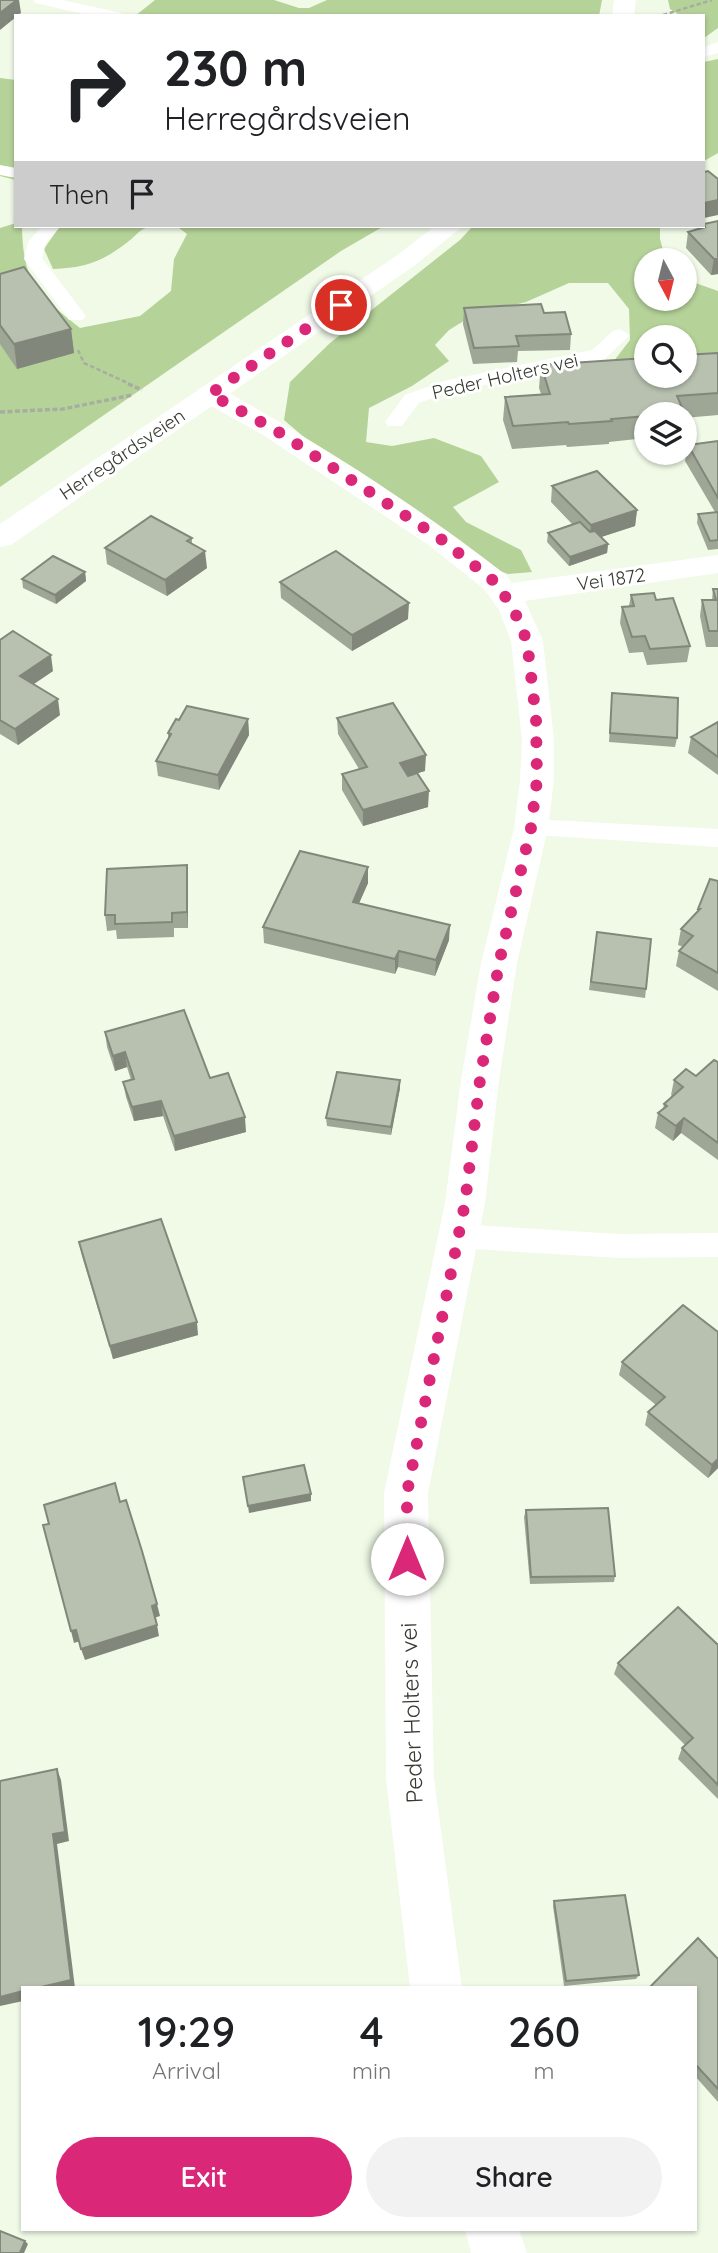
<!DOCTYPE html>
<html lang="en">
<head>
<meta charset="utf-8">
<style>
	:root { --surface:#fff; --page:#f2f2f2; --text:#202124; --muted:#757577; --accent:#db2777 }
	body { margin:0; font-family:Quicksand,sans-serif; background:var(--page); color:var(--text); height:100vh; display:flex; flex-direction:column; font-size:26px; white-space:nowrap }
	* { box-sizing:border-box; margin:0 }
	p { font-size:23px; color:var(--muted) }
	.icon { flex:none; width:38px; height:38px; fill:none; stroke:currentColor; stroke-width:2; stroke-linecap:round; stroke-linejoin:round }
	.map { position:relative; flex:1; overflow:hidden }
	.drawer { position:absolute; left:21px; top:1986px; width:676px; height:245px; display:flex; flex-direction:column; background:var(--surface); border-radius:0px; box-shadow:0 2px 5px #0004 }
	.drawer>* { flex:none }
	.banner { position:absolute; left:14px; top:14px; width:691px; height:214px; border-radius:0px; box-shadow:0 2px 5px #0004; background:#fff; color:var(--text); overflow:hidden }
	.needle { width:46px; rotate:173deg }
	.fabs { position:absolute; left:634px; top:248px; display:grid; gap:14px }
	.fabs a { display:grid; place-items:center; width:63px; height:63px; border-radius:50%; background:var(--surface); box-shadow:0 2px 5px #0004; font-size:35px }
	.pin { position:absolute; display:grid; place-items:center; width:60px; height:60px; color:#fff; margin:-30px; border:4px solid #fff; border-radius:50%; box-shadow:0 2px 7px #0007 }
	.me { position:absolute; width:77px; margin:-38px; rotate:0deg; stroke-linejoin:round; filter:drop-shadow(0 0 5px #0008) }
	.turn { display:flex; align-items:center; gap:24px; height:147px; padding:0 35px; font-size:32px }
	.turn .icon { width:91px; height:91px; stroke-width:2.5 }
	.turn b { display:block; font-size:49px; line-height:60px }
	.then { display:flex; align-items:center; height:66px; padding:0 35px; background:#0003; gap:14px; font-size:26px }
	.eta { display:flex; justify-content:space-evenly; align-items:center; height:119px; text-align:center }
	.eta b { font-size:42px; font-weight:600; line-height:49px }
	.action { display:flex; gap:14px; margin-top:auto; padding:14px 35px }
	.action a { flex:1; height:80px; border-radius:42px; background:var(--accent); color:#fff; font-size:28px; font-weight:600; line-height:80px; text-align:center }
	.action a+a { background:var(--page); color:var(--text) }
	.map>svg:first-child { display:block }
</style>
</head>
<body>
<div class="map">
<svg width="718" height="2253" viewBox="0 0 718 2253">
	<rect width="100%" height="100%" fill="#f0fae7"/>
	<!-- forest -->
	<g fill="#b5d299">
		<polygon points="155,0 274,0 299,8 309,8 327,0 602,0 599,16 135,16"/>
		<polygon points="668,0 718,0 718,28 704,38 704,16 681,16 670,9"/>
		<polygon points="718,59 718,153 704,161 704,62"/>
		<polygon points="0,78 16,80 16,180 0,176"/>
		<path d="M16 223V226H22C23 283 37 294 80 328L140 316 171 291 174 259 187 234 179 228 168 226H384L341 251 0 487V228Z"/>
		<path d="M60 226H152C138 229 136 237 125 244 100 263 83 268 53 269L44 249Z"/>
		<polygon points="473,226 660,226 660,239 666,261 646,261 646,299 684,299 684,279 718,291 718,362 684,366 684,338 646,338 646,373 610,366 630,340 629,309 608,283 569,283 526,302 472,316 449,330 435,345 449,361 412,386 369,408 366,442 392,446 434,438 481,456 499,482 453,507 466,522 521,550 532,572 508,574 481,564 318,449 284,420 290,382 330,343 460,240"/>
	</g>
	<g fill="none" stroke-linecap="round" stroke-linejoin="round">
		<!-- path-far1 -->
		<g stroke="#a7aea0" stroke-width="2.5" stroke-dasharray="4.5 2.5" stroke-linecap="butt">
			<polyline points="663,15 712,0"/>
			<polyline points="78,350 84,363 132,385"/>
		</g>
		<!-- path -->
		<g stroke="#a7aea0" stroke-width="3.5" stroke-dasharray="5 2.5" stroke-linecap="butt">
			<polyline points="128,384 142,390"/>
			<polyline points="0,412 63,409 132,395"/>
		</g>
		<!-- lane -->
		<g fill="#fff" fill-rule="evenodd">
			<polygon points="33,0 63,0 121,13 123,16 92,16 35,3"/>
			<polygon points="718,42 718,53 704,57 704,47"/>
			<polygon points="0,165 16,168 16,178 0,175"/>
			<polygon points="42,226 61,226 46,243 42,258 86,316 83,320 69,320 24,259 28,242"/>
			<polygon points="620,329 630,335 605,359 450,392 419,403 402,426 388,426 385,422 405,395 444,381 592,350 613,331"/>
			<polygon points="531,819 718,829 718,847 522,834 519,828 522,822"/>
			<polygon points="457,1224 619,1234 718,1233 718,1257 619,1258 457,1248 447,1245 442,1236 447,1227"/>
		</g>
		<!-- street -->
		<g fill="#fff" fill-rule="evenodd">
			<path d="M210 386 220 388C319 443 416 505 506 575L512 583 718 555V573L525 601 543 641 554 740V780L548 828 517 963 499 1080 485 1203 428 1493 434 1778 462 1988H410L386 1778 384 1493 445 1203 461 1080 481 963 514 828 520 780 522 740 511 641 499 610 484 589 430 546 263 435 200 400 196 394 200 388Z"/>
			<polygon points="465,2230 519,2230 527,2253 471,2253"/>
		</g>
		<!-- secondary -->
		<g fill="#fff" fill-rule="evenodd">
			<polygon points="614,0 636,0 634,16 612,16"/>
			<polygon points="435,226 463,226 414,266 11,545 0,547 0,524 396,256"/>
		</g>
	</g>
	<!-- wall -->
	<g fill="#9ea696">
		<polygon points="718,221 718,274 711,275 686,248 688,232 702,228 702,226"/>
		<polygon points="0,274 71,329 74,353 17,369 0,344"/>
		<polygon points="464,308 544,313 571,334 570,350 518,351 517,362 473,364 463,324"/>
		<polygon points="718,353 718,415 684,418 684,415 646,415 646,438 609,442 609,444 567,447 566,445 512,449 503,420 505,397 541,394 539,388 541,365"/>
		<polygon points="718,441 718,549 708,550 697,523 698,514 715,512 685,461 688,445"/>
		<polygon points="552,486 637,510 635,526 601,537 608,544 607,553 569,566 547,542 548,533 573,525 551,502"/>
		<polygon points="192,538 192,545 207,568 167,596 107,564 105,548"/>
		<polygon points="85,572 86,581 56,604 23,588 22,579"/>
		<polygon points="280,582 408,619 352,651 281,598"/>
		<polygon points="713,589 718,589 718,647 706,647 700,616 702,600 712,600"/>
		<polygon points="631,595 656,600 690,646 687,662 647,665 643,652 629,653 620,623 622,607 629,606"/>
		<polygon points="0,640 53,671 34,684 60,715 18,745 0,734"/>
		<polygon points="612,693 677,738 675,747 609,742"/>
		<polygon points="337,718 425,771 418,773 428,807 363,826 342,790 342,774 359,769 338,734"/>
		<polygon points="248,719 249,735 219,790 158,776 156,761 168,739 168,733 179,720"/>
		<polygon points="718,722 718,775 688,753 691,737"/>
		<polygon points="368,867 368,883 359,903 449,940 435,976 398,967 395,974 264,943 263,927"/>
		<polygon points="188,881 188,928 174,928 174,937 117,939 116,930 107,931 105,915"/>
		<polygon points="718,881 718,991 676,966 679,951 683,947 678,945 681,929 697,912 698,909"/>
		<polygon points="597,932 646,989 645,998 589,990"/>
		<polygon points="105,1032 210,1078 246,1132 175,1151 163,1116 134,1121 126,1097 123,1082 131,1080 127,1067 115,1071 107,1047"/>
		<polygon points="718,1062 718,1160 681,1133 673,1141 655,1128 658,1113 663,1109 664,1104 672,1096 671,1095 674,1080 696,1076"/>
		<polygon points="400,1080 400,1088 391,1135 327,1126 326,1118"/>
		<polygon points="79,1242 198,1335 113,1359 82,1256"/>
		<polygon points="718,1332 718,1468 708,1478 645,1425 648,1412 656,1405 619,1375 622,1362"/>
		<polygon points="526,1510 615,1576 614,1582 530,1584 524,1517"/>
		<polygon points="718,1645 718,1799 678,1759 682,1748 685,1745 614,1674 618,1663"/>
		<polygon points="554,1901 639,1975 636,1979 564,1986 553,1906"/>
		<polygon points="718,1959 718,2102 695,2076 695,1988"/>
	</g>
	<!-- shaded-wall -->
	<g fill="#81877a">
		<polygon points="17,0 19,0 21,13 16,16 16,17 0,30 0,13"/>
		<polygon points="718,200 718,215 704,218 704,203"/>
		<polygon points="714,259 718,259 718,274 711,275"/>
		<polygon points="71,329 74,353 17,369 14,344"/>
		<polygon points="637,510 635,526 589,541 591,525"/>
		<polygon points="608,544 607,553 569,566 570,557"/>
		<polygon points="205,551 207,568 167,596 165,580"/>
		<polygon points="85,572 86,581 56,604 55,595"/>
		<polygon points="409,603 408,619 352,651 352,635"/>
		<polygon points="51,655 53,671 23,691 20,676"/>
		<polygon points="58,699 60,715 18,745 15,729"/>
		<polygon points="248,719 249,735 219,790 218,775"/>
		<polygon points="426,755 425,771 400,778 400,763"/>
		<polygon points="429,791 428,807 363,826 363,810"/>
		<polygon points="187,865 188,881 188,928 187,912"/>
		<polygon points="368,867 368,883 353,917 353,902"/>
		<polygon points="450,925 449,940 435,976 436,960"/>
		<polygon points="399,951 398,967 395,974 395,959"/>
		<polygon points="125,1052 127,1067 115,1071 113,1056"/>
		<polygon points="400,1080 400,1088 391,1135 391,1127"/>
		<polygon points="161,1101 163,1116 134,1121 132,1107"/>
		<polygon points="245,1117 246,1132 175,1151 174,1136"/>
		<polygon points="684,1118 681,1133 673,1141 676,1126"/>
		<polygon points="197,1322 198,1335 113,1359 110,1346"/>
		<polygon points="718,1459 718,1468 708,1478 712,1465"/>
		<polygon points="311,1494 311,1501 249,1513 248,1506"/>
		<polygon points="157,1604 160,1616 154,1618 152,1606"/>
		<polygon points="157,1625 159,1636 85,1660 81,1649"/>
		<polygon points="76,1630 80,1641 74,1643 71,1631"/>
		<polygon points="57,1769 61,1780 69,1841 57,1844 75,1988 37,1988"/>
		<polygon points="23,1991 23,2001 0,2006 0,1997"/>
		<polygon points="25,2241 28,2244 24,2253 20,2253"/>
	</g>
	<!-- building -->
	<g fill="#b8c1af" stroke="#81877a" stroke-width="2">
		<polygon points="0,0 17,0 0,13"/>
		<polygon points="708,171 718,179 718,200 704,203 704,172"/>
		<polygon points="718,221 718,259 714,259 688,232 705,227 704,224"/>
		<polygon points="24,267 71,329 14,344 0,325 0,274"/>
		<polygon points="541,304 544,313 565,312 571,334 516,336 519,346 474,348 464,308"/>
		<polygon points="718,353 718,393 677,396 684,412 646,415 646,416 611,419 612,421 569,424 568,422 513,426 505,397 550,394 541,365 646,358 646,376 684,376 684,355"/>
		<polygon points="718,441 718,498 688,445"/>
		<polygon points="597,471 637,510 591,525 552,486"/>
		<polygon points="718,512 718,540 710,541 698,514"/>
		<polygon points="151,516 192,538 187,541 205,551 165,580 105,548"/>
		<polygon points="580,522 590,532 595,531 608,544 570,557 548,533"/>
		<polygon points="336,551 409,603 352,635 280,582"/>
		<polygon points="53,556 85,572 55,595 22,579"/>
		<polygon points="713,589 718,589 718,631 709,631 702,600 716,600"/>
		<polygon points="654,593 656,600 673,598 690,646 650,649 645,636 632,637 622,607 634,606 631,595"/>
		<polygon points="13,631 51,655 20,676 58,699 15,729 0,720 0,640"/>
		<polygon points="612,693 678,698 677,738 610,733"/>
		<polygon points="393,703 426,755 400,763 408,776 417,773 429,791 363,810 342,774 367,767 337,718"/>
		<polygon points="187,706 248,719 218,775 156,761 171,734 168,733 176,719 179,720"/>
		<polygon points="718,722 718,757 691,737"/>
		<polygon points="300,851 368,867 353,902 450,925 436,960 399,951 395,959 263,927"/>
		<polygon points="187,865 187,912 172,913 172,922 115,924 115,915 105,915 107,869"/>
		<polygon points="710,879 718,881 718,973 679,951 693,936 681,929 700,909 698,909"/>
		<polygon points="597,932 651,939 646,989 591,982"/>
		<polygon points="184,1010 210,1078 228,1073 245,1117 174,1136 161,1101 132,1107 123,1082 134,1079 125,1052 113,1056 105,1032"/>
		<polygon points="714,1060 718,1062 718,1143 684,1118 676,1126 658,1113 667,1106 664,1104 683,1087 674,1080 686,1069 696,1076"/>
		<polygon points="337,1072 400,1080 391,1127 326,1118"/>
		<polygon points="161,1219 197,1322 110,1346 79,1242"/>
		<polygon points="683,1305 718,1332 718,1459 712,1465 648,1412 665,1397 622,1362"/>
		<polygon points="304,1465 311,1494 248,1506 243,1477"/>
		<polygon points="115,1483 120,1502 126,1500 142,1551 157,1604 152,1606 157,1625 81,1649 76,1630 71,1631 43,1525 49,1524 44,1505"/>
		<polygon points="608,1508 615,1576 531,1577 526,1510"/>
		<polygon points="678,1607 718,1645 718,1785 682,1748 693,1738 618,1663"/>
		<polygon points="57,1769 65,1832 53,1834 71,1980 37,1988 23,1988 23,1991 0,1997 0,1781"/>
		<polygon points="625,1895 639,1975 566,1981 554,1901"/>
		<polygon points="698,1938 718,1959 718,2089 695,2064 695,1988 649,1988"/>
		<polygon points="0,2231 25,2241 20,2253 0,2253"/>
	</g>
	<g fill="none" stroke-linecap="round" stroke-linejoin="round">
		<!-- route -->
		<polyline stroke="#db2777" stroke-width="12" stroke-dasharray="0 21.6" points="341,305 210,394 274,429 441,539 495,582 513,608 527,641 536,718 537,780 531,828 499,963 480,1080 465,1203 407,1493 407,1559"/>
	</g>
	<g text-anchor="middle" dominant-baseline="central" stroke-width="6" stroke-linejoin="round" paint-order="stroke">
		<!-- far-street labels -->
		<g font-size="19" fill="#363a32" stroke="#fff">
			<text transform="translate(505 376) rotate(-13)">Peder Holters vei</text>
			<text transform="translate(122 454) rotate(-34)">Herregårdsveien</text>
			<text transform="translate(611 579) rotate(-8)">Vei 1872</text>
		</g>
		<!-- street labels -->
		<g font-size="23" fill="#363a32" stroke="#fff">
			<text transform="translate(411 1713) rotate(-92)">Peder Holters vei</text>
		</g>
	</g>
</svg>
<div class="fabs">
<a><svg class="needle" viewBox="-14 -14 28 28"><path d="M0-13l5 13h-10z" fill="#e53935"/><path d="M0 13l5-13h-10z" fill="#757577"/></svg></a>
<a><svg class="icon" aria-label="search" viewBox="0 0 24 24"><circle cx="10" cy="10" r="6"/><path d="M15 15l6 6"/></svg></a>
<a><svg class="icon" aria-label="layers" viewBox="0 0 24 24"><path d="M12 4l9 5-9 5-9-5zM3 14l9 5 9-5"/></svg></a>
</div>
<div class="pin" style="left:341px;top:305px;background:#d93025"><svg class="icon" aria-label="arrive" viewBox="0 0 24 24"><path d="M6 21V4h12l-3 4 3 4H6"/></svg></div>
<svg class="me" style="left:407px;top:1559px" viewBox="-20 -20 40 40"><circle r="19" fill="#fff"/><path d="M0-13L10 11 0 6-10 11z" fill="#db2777"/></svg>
<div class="banner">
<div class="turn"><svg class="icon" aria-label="right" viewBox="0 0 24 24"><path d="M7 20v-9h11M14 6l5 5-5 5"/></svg><div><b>230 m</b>Herregårdsveien</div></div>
<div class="then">Then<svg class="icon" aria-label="arrive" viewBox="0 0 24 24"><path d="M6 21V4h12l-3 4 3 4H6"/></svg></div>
</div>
<section class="drawer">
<div class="eta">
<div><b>19:29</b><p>Arrival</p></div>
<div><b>4</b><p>min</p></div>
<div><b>260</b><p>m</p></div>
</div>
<div class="action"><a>Exit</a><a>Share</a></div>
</section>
</div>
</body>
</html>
